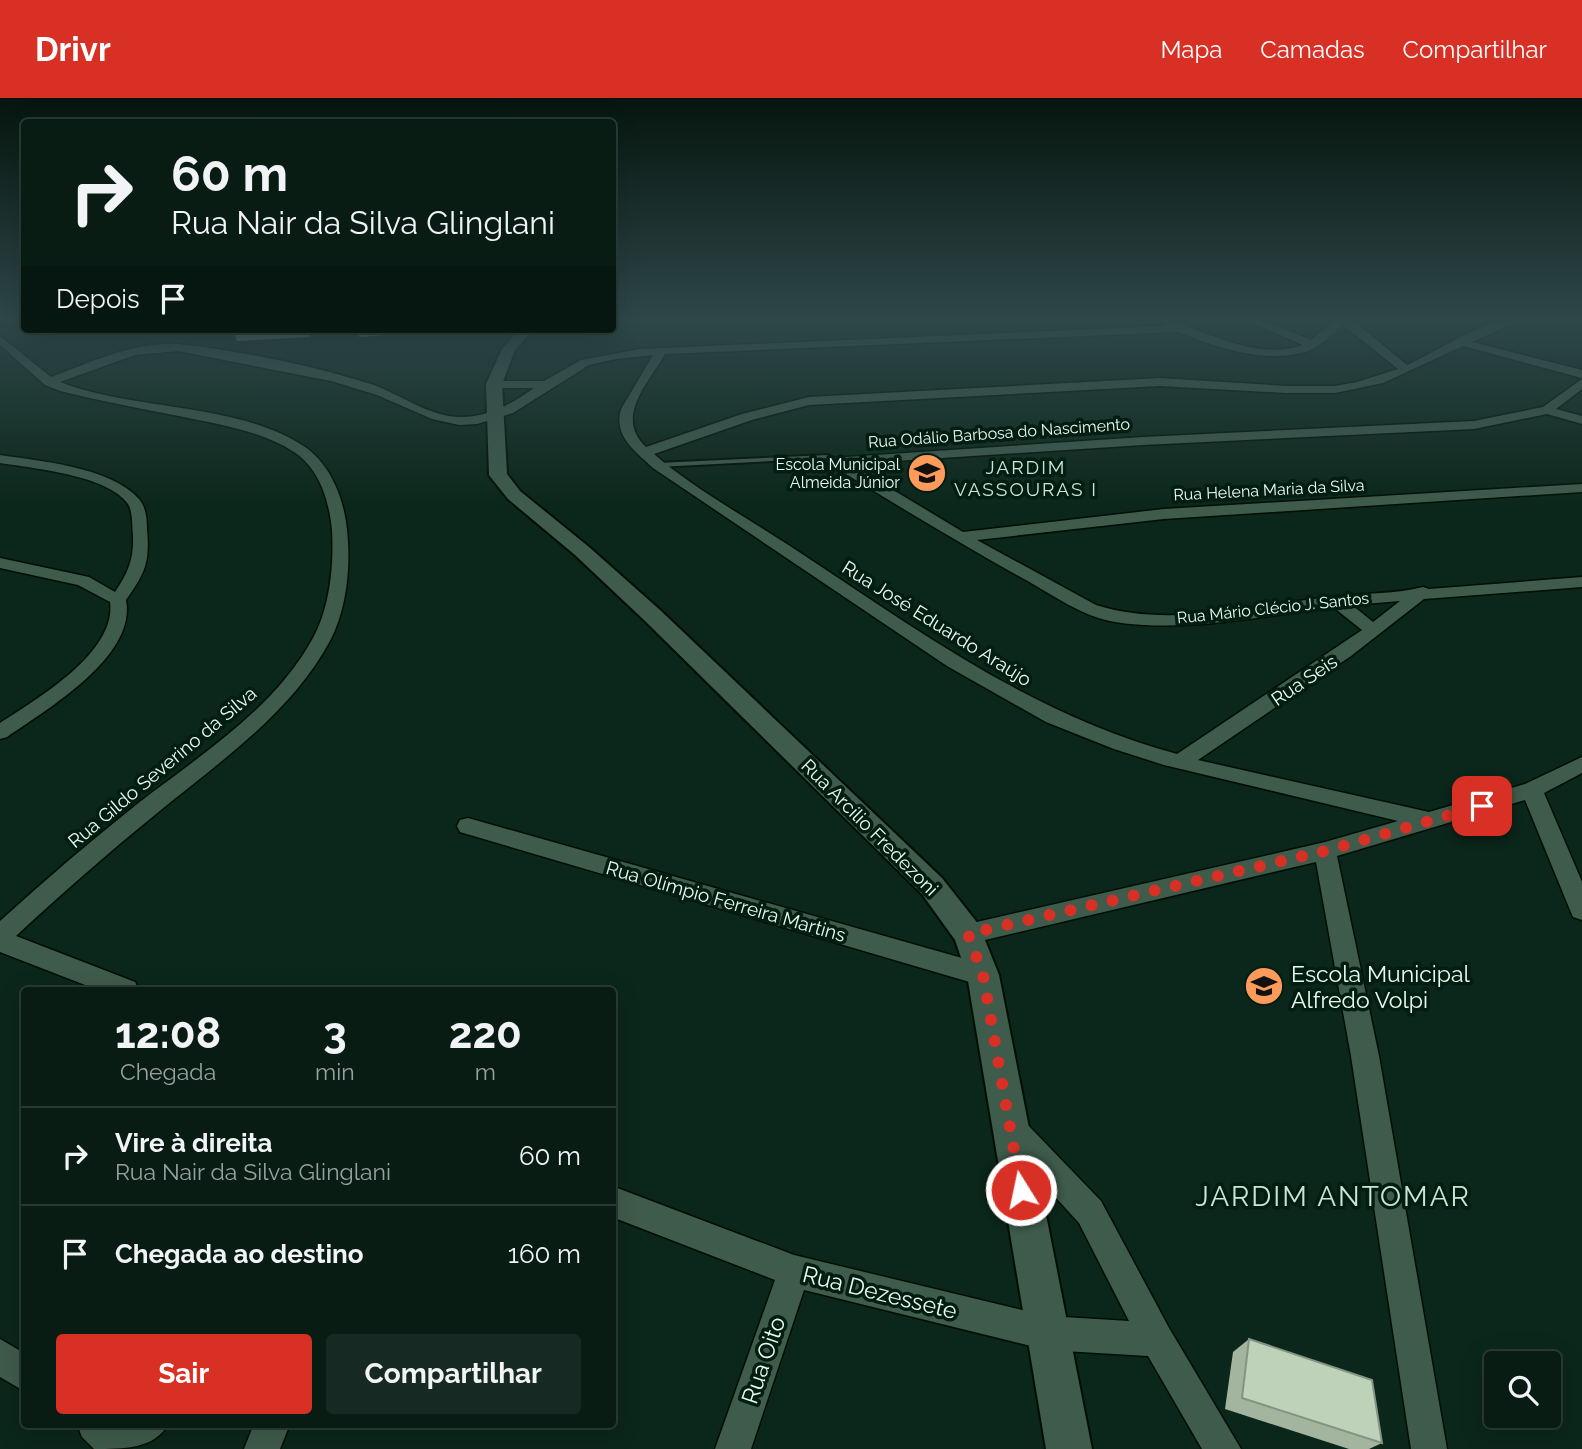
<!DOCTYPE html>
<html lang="pt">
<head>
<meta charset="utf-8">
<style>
	:root { --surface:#081c14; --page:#162922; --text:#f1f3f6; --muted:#98a1a0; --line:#293a34; --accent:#d93025 }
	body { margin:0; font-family:Raleway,sans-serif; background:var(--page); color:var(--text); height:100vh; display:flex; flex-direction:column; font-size:26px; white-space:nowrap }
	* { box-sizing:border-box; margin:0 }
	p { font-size:23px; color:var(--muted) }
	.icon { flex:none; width:38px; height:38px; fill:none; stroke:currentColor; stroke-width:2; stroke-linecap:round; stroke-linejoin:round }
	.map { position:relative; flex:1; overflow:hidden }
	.side { position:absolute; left:21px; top:889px; width:595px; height:441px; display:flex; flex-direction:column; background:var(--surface); border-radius:7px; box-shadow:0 7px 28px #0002,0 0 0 2px var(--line) }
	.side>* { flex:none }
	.hud { position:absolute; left:21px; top:21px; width:595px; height:214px; border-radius:7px; box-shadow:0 7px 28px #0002,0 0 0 2px var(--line); background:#081c14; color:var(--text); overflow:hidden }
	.tools { position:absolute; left:1484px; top:1253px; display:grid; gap:14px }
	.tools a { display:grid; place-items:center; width:77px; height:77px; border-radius:7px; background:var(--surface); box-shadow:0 7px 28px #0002,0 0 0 2px var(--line); font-size:35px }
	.pin { position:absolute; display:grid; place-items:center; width:60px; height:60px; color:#fff; margin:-30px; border-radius:14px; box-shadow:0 4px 10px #0006 }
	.me { position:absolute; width:77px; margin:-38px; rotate:350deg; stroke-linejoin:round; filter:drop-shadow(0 0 5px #0008) }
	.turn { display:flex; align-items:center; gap:24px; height:147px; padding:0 35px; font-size:32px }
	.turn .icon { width:91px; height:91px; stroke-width:2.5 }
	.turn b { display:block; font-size:49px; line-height:60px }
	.then { display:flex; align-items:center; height:66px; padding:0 35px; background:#0003; gap:14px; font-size:26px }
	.eta { display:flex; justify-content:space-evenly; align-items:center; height:119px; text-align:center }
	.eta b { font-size:42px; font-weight:700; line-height:49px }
	.action { display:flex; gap:14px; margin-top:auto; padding:14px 35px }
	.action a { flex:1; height:80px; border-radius:7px; background:var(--accent); color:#fff; font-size:28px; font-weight:700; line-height:80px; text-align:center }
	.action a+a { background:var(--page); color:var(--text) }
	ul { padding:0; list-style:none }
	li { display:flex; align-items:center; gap:21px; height:98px; padding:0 35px; border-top:2px solid var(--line) }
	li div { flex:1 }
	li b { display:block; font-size:26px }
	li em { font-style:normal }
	header { display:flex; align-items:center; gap:42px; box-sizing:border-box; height:98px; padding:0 35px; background:var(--accent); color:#fff }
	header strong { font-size:33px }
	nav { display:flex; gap:38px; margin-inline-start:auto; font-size:24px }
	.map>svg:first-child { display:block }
</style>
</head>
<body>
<header>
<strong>Drivr</strong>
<nav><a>Mapa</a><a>Camadas</a><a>Compartilhar</a></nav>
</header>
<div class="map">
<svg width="1582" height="1351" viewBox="0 0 1582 1351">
	<rect width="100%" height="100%" fill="#0b261a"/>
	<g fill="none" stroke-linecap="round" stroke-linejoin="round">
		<!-- service casing -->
		<g stroke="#000f05" stroke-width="4">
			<polygon id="service" points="828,357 830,358 830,360 658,369 655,367 658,365"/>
		</g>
		<!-- minor casing -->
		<g stroke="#000f05" stroke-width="3">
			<g id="minor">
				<polygon points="0,220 17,220 0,225"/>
				<path d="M1241 220H1256L1311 242 1338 220H1350L1407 267C1445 250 1483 220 1525 220L1472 244 1582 272V280L1463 248 1383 285 1335 295H1286L1160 288 809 307 752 322 654 356C695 392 753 423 799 454 922 535 1033 617 1177 656L1362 532 1333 509C1263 518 1187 535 1115 524 1083 519 1053 497 1024 481 959 445 895 406 831 367V360L1143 339 1474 323 1543 309 1582 281V291L1556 311 1582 318V326L1547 316 1474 331 1143 347 850 366 963 434 1164 411 1582 386V394L1164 421 977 442 1096 507C1170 531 1261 506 1337 498 1366 495 1396 496 1423 489L1429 491 1582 479V489L1424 501 1351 558 1198 662 1429 714 1525 686 1582 659V675L1544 695 1582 784V822L1573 819 1570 812 1525 702 1337 758 1379 958 1447 1351H1411L1351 958 1316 764 968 846 959 843 956 836 959 829 968 826 1325 744 1398 723 1164 667 1114 651 1046 624 947 568 653 370C635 353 613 338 621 311L653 257 616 261 589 267 513 315 477 326 459 327 432 321 377 297 331 283 178 253 135 257 60 284C133 313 239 304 305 349 331 367 344 401 347 432 351 467 347 509 331 541 292 615 219 664 156 716 108 755 61 796 16 838L135 884 139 892H98L0 854V823C46 781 93 741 141 703 202 656 275 610 313 540 330 509 334 467 332 432 329 403 320 371 294 354 262 333 221 327 184 319 142 311 101 303 60 293L45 287 0 247V238L51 279C92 264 133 244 178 246 242 253 310 267 371 286 400 296 429 319 461 319 489 319 511 306 534 290H494L488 286 490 283H544L581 262 640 251 1166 228 1161 224 1166 221C1208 234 1257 263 1303 247ZM1343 227 1398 271 1357 284 1335 288H1286L1160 280 809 299 742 316 646 349C614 319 648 286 665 256L1178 234C1215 249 1268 267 1308 253 1321 248 1333 236 1343 227ZM1400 503 1373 524 1352 507Z"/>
				<path d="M0 357C39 363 111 369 139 401 146 409 147 421 147 431 150 465 145 475 126 502 137 558 48 611 7 639L0 641V625C37 601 117 554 110 504L78 487 0 470V460L89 479 115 494C128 475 134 461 133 438 132 429 133 414 128 406 108 377 32 370 0 365Z"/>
				<polygon points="468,720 983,866 992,869 996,877 992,885 983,888 460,734 457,728 460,722"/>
				<polygon points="1014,1019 1024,1023 1101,1103 1169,1230 1241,1351 1202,1351 1148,1258 1047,1252 804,1192 751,1351 715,1351 775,1182 612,1119 612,1088 794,1157 1047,1218 1129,1223 1079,1125 1004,1043 999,1033 1004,1023"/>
				<polygon points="0,1241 24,1255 24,1293 0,1279"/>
				<path d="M77 1326H168C155 1351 123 1351 94 1351L82 1339Z"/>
				<polygon points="254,1326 290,1326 280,1351 244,1351"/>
			</g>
		</g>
		<!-- tertiary casing -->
		<g stroke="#000f05" stroke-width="4">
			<polygon id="tertiary" points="520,231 534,231 515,252 502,286 507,376 520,393 589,449 660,512 942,780 979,827 999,877 1092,1351 1046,1351 967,877 955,842 922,796 644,522 575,457 508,401 489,377 486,286 502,251"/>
		</g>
		<!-- service -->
		<use href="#service" fill="#3f5b4c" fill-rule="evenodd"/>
		<!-- minor -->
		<use href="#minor" fill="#3f5b4c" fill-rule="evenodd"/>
		<!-- tertiary -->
		<use href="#tertiary" fill="#3f5b4c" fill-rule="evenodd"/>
	</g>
	<!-- wall -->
	<g fill="#a3b59f">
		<polygon points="233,231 314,231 309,239 237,243"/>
		<polygon points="359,231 401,231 398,236 359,239 358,235"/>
		<polygon points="1249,1241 1382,1345 1369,1351 1349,1351 1225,1311 1233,1254"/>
	</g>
	<!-- shaded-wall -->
	<polygon fill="#849382" points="306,231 314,231 309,239"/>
	<!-- building -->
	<g fill="#bdd2b9" stroke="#849382" stroke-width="2">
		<polygon points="359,231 397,231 397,232 358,235"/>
		<polygon points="1249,1241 1372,1282 1382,1345 1242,1300"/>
	</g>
	<!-- sky -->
	<linearGradient id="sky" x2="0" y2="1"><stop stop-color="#06150e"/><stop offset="0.54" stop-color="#2e4749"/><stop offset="1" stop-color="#2e4749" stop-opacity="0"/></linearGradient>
	<rect width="1582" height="409" fill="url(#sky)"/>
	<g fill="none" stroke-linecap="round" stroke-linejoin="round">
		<!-- route -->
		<polyline stroke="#d93025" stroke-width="12" stroke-dasharray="0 21.6" points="1021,1092 983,877 968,836 1325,753 1482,708"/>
	</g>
	<!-- icons -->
	<defs>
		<g id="school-disc" transform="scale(2.0125)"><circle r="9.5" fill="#ff9b5a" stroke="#021d11"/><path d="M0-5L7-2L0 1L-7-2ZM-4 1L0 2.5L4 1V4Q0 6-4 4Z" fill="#111"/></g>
	</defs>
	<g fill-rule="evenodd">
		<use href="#school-disc" x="927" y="375"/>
		<use href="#school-disc" x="1264" y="888"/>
	</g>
	<g text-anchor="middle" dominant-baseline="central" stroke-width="7" stroke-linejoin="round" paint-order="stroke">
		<!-- far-street labels -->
		<g font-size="16" fill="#eafaf1" stroke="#021d11">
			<text transform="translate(999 335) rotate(-4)">Rua Odálio Barbosa do Nascimento</text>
			<text transform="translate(1269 392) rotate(-3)">Rua Helena Maria da Silva</text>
			<text transform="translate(1273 510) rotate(-6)">Rua Mário Clécio J. Santos</text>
		</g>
		<!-- far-poi labels -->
		<g font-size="16" fill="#eafaf1" stroke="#021d11" text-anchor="end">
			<text x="900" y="366">Escola Municipal<tspan x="900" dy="18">Almeida Júnior</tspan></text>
		</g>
		<!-- far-quarter labels -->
		<g font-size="19" letter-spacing="2" fill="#c7e7d6" stroke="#021d11">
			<text x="1026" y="369">JARDIM<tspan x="1026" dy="22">VASSOURAS I</tspan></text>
		</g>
		<!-- street labels -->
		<g font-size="19" fill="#eafaf1" stroke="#021d11">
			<text transform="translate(937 525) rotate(32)">Rua José Eduardo Araújo</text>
			<text transform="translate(1304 582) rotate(-34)">Rua Seis</text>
			<text transform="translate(162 669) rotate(-40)">Rua Gildo Severino da Silva</text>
			<text transform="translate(870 729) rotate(45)">Rua Arcílio Fredezoni</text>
			<text transform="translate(726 803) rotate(16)">Rua Olímpio Ferreira Martins</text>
		</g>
		<!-- near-poi labels -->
		<g font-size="23" fill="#eafaf1" stroke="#021d11" text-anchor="start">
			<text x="1291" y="875">Escola Municipal<tspan x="1291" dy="26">Alfredo Volpi</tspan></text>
		</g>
		<!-- near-street labels -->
		<g font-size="23" fill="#eafaf1" stroke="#021d11">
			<text transform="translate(880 1194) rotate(14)">Rua Dezessete</text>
			<text transform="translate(763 1262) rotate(-71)">Rua Oito</text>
		</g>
		<!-- near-quarter labels -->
		<g font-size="28" letter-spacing="2" fill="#c7e7d6" stroke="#021d11">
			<text x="1333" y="1098">JARDIM ANTOMAR</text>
		</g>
	</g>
</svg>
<div class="tools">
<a><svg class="icon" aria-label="search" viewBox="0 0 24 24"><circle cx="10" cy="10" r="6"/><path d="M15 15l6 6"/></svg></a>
</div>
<div class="pin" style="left:1482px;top:708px;background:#d93025"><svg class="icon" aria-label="arrive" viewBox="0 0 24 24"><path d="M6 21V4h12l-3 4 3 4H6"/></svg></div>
<svg class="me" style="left:1021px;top:1092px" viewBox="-20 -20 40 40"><circle r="17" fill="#d93025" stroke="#fff" stroke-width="3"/><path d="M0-11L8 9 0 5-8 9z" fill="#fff"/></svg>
<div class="hud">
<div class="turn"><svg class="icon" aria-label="right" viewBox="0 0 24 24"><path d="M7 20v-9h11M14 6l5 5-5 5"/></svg><div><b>60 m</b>Rua Nair da Silva Glinglani</div></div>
<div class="then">Depois<svg class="icon" aria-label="arrive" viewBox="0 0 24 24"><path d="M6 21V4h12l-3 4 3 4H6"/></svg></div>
</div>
<section class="side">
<div class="eta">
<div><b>12:08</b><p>Chegada</p></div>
<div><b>3</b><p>min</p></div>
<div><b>220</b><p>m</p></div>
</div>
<ul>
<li><svg class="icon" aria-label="right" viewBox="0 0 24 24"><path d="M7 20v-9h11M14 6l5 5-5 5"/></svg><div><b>Vire à direita</b><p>Rua Nair da Silva Glinglani</p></div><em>60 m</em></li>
<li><svg class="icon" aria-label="arrive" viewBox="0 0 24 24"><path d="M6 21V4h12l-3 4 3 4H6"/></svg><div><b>Chegada ao destino</b></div><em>160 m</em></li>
</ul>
<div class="action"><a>Sair</a><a>Compartilhar</a></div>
</section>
</div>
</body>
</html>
